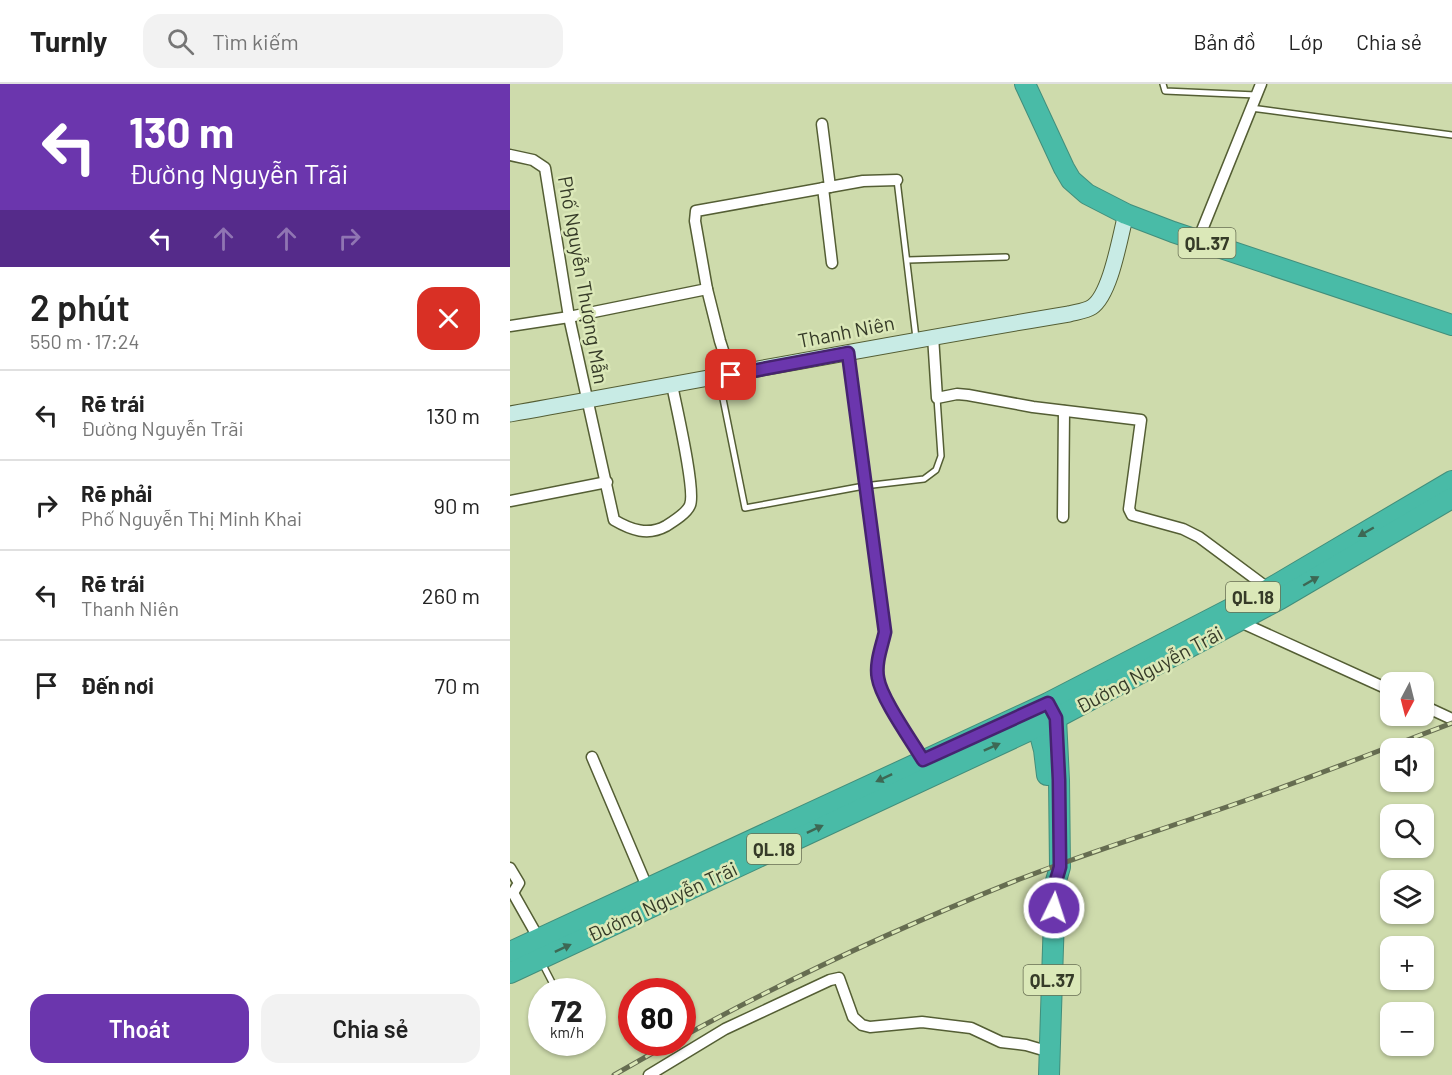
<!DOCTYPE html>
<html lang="vi">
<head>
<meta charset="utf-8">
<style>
	:root { --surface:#fff; --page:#f2f2f2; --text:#222; --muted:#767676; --line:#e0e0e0; --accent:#6b36ad }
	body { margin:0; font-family:Barlow,sans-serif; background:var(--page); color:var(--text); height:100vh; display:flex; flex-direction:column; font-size:22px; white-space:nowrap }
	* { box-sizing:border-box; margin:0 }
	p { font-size:20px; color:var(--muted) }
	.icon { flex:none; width:33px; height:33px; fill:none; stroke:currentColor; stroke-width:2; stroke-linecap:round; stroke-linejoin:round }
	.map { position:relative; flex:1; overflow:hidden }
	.panel { display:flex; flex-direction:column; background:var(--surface); width:510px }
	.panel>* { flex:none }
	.top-card { background:#6b36ad; color:#fff; overflow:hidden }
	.needle { width:39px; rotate:187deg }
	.tools { position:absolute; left:870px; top:588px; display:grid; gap:12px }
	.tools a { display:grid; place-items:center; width:54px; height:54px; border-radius:12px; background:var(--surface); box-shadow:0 2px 4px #0004; font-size:30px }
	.speed { position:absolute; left:18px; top:894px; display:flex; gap:12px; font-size:30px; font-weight:700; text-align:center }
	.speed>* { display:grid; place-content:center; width:78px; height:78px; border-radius:50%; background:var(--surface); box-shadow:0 2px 4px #0004; line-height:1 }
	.speed small { font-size:15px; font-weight:400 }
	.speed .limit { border:9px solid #d22; background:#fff; color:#111 }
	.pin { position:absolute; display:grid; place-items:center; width:51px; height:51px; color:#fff; margin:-26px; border-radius:12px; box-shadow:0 3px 9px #0006 }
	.me { position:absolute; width:66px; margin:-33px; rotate:4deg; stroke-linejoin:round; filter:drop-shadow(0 0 4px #0008) }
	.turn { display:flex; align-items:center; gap:21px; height:126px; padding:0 30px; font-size:27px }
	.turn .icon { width:78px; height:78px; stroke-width:2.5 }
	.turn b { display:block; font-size:42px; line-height:51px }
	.lanes { display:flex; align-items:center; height:57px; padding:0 30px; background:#0003; justify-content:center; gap:30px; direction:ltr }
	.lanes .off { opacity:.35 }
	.round { display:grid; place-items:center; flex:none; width:63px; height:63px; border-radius:18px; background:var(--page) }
	.overview { display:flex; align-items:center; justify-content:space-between; height:102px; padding:0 30px }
	h1 { font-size:36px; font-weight:600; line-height:45px }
	.cta { display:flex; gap:12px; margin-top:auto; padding:12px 30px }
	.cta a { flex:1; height:69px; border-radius:18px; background:var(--accent); color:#fff; font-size:24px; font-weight:600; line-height:69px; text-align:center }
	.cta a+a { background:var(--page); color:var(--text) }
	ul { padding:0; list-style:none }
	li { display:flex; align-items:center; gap:18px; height:90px; padding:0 30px; border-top:2px solid var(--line) }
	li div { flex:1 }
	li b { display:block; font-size:22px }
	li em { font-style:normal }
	header { display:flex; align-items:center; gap:36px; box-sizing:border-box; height:84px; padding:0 30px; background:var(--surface); border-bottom:2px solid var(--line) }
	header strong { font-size:28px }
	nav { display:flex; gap:33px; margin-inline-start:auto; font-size:21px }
	.search { width:420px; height:54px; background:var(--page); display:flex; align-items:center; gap:15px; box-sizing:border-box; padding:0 21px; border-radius:18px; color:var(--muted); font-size:22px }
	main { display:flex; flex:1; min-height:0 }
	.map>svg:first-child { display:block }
</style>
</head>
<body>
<header>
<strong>Turnly</strong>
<div class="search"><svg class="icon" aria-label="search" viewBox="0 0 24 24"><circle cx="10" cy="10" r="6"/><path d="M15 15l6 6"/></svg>Tìm kiếm</div>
<nav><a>Bản đồ</a><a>Lớp</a><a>Chia sẻ</a></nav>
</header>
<main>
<section class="panel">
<div class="top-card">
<div class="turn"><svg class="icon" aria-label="left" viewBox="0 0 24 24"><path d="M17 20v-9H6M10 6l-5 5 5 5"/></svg><div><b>130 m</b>Đường Nguyễn Trãi</div></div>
<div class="lanes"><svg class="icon" aria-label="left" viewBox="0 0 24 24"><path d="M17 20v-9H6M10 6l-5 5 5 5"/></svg><svg class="icon off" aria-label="ahead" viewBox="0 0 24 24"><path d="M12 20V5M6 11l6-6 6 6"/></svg><svg class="icon off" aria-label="ahead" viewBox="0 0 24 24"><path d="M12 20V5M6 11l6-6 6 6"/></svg><svg class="icon off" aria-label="right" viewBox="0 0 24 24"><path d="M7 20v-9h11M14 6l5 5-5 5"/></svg></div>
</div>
<div class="overview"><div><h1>2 phút</h1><p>550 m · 17:24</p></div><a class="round" style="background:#d93025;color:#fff"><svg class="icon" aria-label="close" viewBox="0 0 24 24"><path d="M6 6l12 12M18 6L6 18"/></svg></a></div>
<ul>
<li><svg class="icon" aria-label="left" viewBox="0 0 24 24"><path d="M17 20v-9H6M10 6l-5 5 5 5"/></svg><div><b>Rẽ trái</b><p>Đường Nguyễn Trãi</p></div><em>130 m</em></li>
<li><svg class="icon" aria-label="right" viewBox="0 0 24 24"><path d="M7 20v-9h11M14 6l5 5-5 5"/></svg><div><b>Rẽ phải</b><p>Phố Nguyễn Thị Minh Khai</p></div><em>90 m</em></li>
<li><svg class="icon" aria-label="left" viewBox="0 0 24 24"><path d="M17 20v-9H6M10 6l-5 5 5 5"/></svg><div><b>Rẽ trái</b><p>Thanh Niên</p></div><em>260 m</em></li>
<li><svg class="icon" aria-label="arrive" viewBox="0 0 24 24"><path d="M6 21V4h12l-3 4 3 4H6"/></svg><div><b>Đến nơi</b></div><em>70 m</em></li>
</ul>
<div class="cta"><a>Thoát</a><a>Chia sẻ</a></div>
</section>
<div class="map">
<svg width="942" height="991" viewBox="0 0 942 991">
	<rect width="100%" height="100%" fill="#cedbac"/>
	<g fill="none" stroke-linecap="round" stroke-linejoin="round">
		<!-- lane casing -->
		<g stroke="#545e34" stroke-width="8">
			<g id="lane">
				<polyline points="653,0 655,7 746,11"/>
				<polyline points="741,24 942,51"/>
				<polyline points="387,96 406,254"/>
				<polyline points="398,176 496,173"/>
				<path d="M338 270 375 548C372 562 365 579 368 594 372 616 398 652 410 672"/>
				<polyline points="209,295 235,424 354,402 414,395 426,386 431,372 427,314"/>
				<polyline points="32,879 47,908"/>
			</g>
		</g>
		<!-- street casing -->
		<g stroke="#545e34" stroke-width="13">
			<g id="street">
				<polyline points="312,40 320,103"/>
				<path d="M0 71 23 76 35 84 59 233 104 436C121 446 138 452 156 442 164 437 177 429 180 421 186 407 166 321 162 301"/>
				<polyline points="313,104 322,179"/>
				<polyline points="688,156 751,0"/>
				<polyline points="197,205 210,257 221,291"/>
				<polyline points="0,242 59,233 197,205 185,137 186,127 353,97 387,96"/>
				<polyline points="423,252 427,314 447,310 458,311 523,323 631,336 619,425 622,431 673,445 689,453 759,505"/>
				<polyline points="0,417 97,398"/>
				<polyline points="553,433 554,327"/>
				<polyline points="728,537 880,606"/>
				<polyline points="914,622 942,635"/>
				<polyline points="82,673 138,805"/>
				<polyline points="0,784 9,799 3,809"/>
				<polyline points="3,809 29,855"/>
				<polyline points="139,991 215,945 320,896 329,894 343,933 352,941 360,943 412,938 461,944 491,958 516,961 540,968"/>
			</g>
		</g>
		<!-- secondary casing -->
		<g stroke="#545e34" stroke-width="17">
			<path id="secondary" d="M0 330C186 297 372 261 559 230 566 228 576 227 582 223 601 210 610 152 616 130"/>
		</g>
		<!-- highway casing -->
		<g stroke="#428e7b" stroke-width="22">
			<g id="highway">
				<polyline points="515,0 554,84 561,96 577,110 616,130 663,148 942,241"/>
				<polyline points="525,632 534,666 537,691"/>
				<polyline points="0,868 538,619 759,505 942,397"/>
				<polyline points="0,889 546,634 770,515 942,414"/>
				<polyline points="539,991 545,800 550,783 549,696 546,634 541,624"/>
			</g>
		</g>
		<!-- lane -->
		<use href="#lane" stroke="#fff" stroke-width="5"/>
		<!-- street -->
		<use href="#street" stroke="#fff" stroke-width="10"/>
		<!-- secondary -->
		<use href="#secondary" stroke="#c8ebe5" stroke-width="15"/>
		<!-- highway -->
		<use href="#highway" stroke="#49bba7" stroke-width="20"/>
		<!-- rail casing -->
		<g stroke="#666d51" stroke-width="5">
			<g id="rail">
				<path d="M172 953C281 893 395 841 510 795 592 763 677 738 759 708 820 686 881 662 942 639"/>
				<polyline points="104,991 162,958"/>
			</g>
		</g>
		<!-- rail -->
		<use href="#rail" stroke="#dbe8b8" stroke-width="3" stroke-dasharray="9" stroke-linecap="butt"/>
	</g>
	<!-- one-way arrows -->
	<defs><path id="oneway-solid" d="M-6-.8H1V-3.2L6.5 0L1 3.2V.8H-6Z" transform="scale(1.5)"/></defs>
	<g fill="#3d6854">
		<use href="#oneway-solid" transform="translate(856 448) rotate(150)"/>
		<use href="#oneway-solid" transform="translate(801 497) rotate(-30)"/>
		<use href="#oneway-solid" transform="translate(482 663) rotate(-24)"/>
		<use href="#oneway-solid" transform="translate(374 694) rotate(155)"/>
		<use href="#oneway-solid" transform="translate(305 745) rotate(-25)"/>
		<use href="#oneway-solid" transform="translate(53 864) rotate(-25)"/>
	</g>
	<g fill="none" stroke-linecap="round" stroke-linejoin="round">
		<!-- route casing -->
		<g stroke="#462370" stroke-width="15">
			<path id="route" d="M221 291 338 269 375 548C372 562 365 579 368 594 371 614 401 656 413 676L538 619 546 634 549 696 550 783 545 800 544 824"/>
		</g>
		<!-- route -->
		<use href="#route" stroke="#6b36ad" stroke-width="10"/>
	</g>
	<g text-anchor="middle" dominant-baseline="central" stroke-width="5" stroke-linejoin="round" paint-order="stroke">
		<!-- shield labels -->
		<g fill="#dbe8b8" stroke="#686f53" stroke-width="1.5">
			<rect x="668.5" y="144" width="57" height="30" rx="4.5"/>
			<rect x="716" y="498" width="54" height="30" rx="4.5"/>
			<rect x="237" y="750" width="54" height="30" rx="4.5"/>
			<rect x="513.5" y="881" width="57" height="30" rx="4.5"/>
		</g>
		<g font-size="18" font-weight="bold" fill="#363b28">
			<text x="697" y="159">QL.37</text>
			<text x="743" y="513">QL.18</text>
			<text x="264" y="765">QL.18</text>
			<text x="542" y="896">QL.37</text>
		</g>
		<!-- street labels -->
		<g font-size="20" fill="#363b28" stroke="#dbe8b8">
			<text transform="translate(74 196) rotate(80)">Phố Nguyễn Thượng Mẫn</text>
			<text transform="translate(336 247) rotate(-11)">Thanh Niên</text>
			<text transform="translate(639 585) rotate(-28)">Đường Nguyễn Trãi</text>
			<text transform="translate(152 817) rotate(-25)">Đường Nguyễn Trãi</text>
		</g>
	</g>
</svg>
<div class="tools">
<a><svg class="needle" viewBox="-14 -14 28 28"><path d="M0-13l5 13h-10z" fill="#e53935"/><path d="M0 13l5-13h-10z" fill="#767676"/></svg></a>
<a><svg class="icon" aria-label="sound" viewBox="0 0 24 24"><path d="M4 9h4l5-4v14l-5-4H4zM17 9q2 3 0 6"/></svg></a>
<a><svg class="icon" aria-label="search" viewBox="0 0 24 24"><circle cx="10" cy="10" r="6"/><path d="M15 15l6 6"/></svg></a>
<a><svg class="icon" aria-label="layers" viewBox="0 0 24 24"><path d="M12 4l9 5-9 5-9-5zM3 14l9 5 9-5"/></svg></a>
<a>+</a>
<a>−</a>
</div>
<div class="speed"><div>72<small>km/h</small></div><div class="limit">80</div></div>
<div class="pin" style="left:221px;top:291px;background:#d93025"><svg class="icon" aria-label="arrive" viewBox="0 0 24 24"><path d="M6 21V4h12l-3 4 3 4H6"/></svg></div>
<svg class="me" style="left:544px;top:824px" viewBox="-20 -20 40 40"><circle r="17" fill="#6b36ad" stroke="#fff" stroke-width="3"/><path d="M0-11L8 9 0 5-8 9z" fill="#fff"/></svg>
</div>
</main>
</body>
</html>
